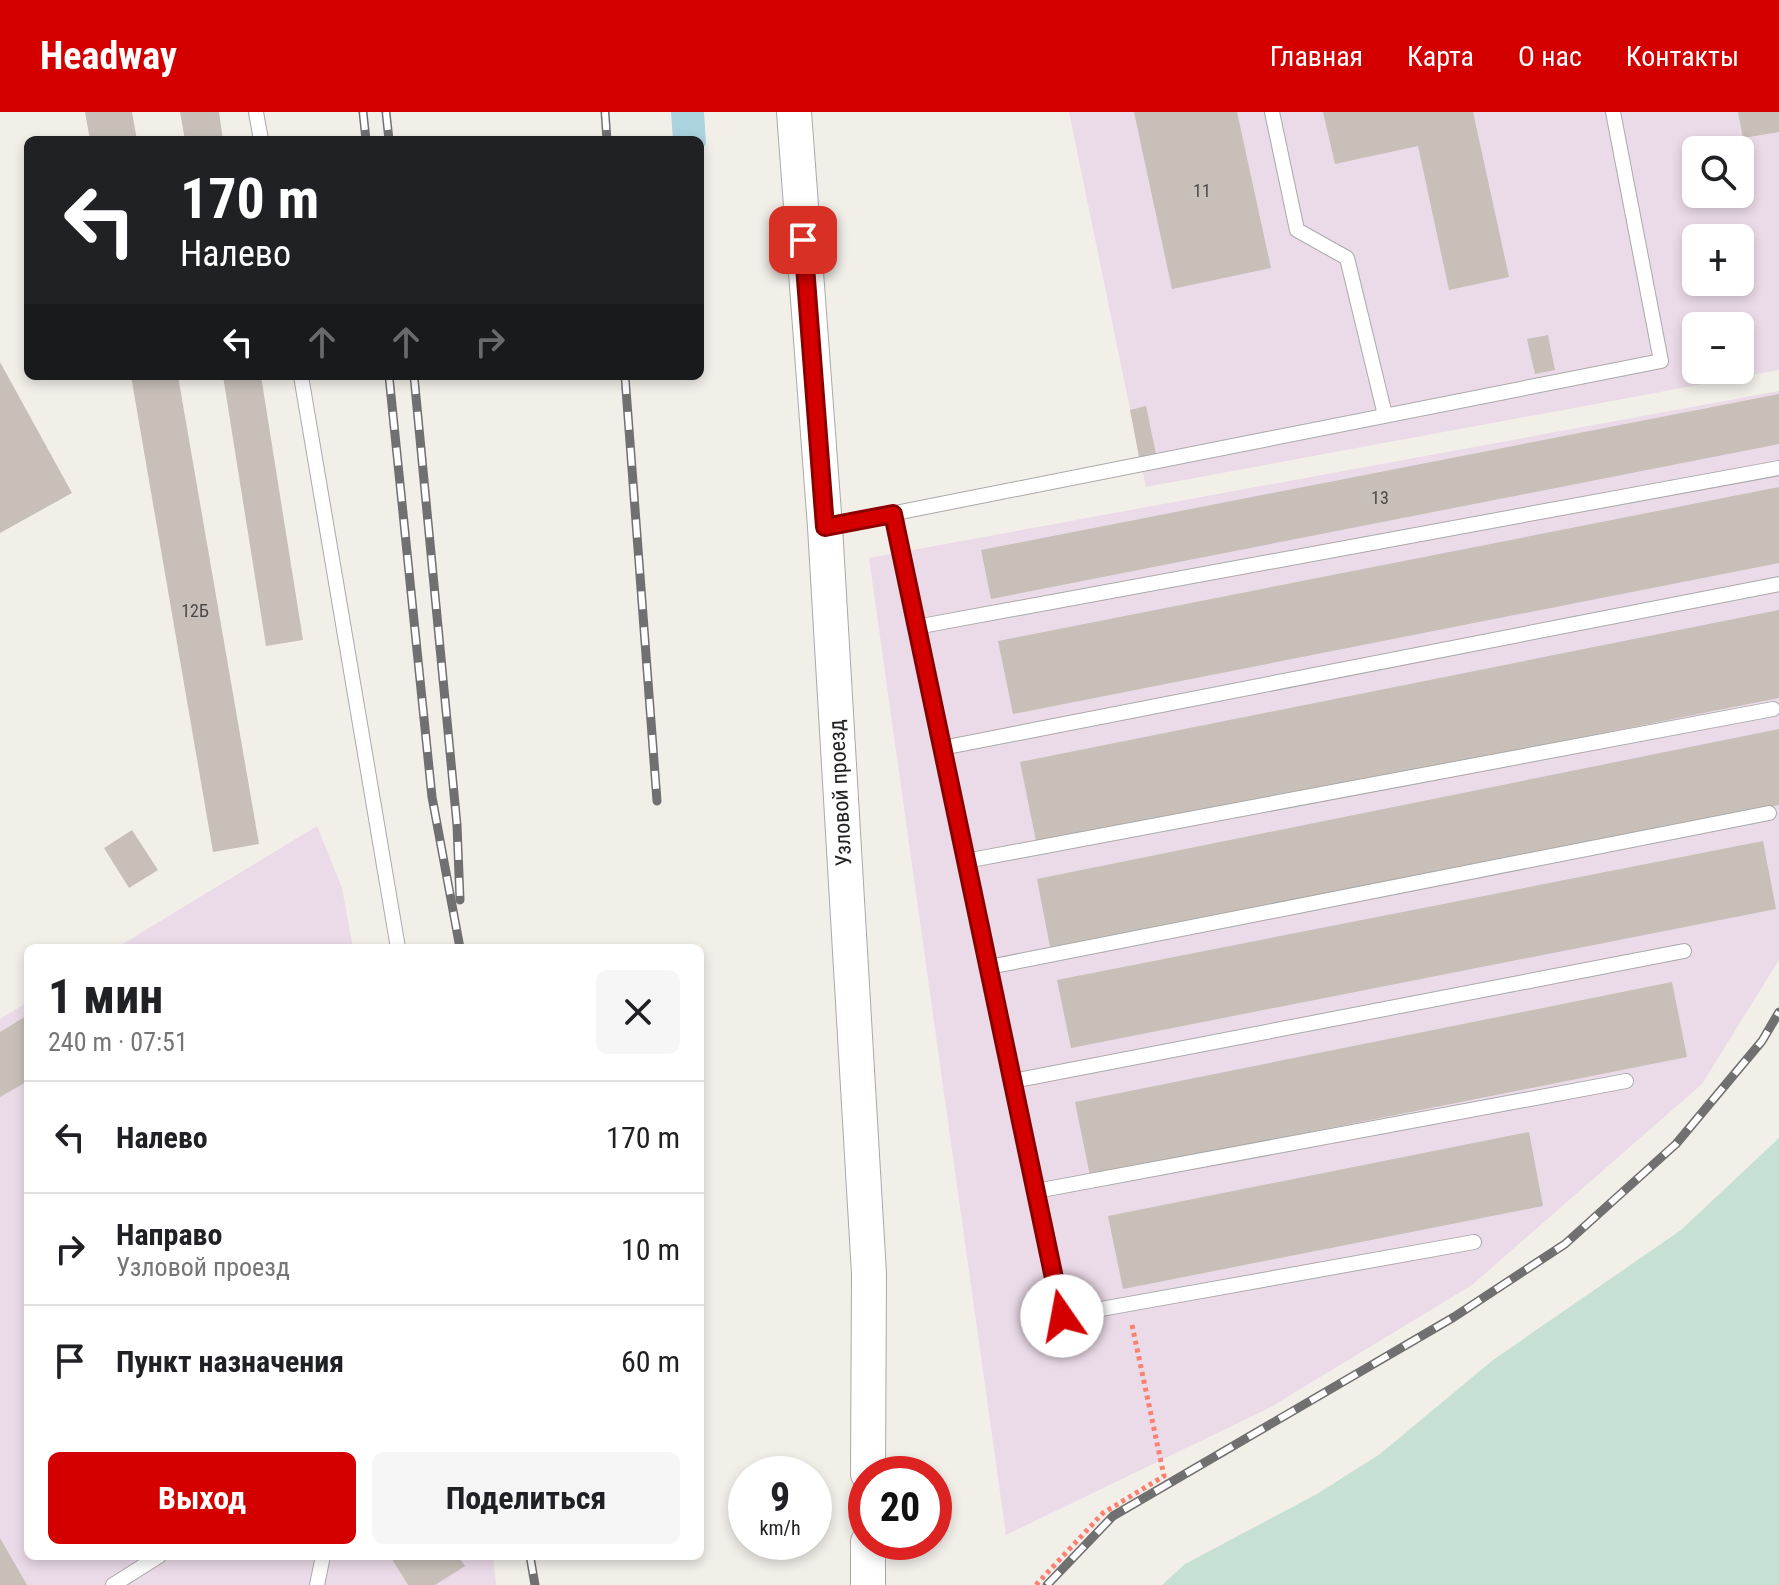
<!DOCTYPE html>
<html lang="ru">
<head>
<meta charset="utf-8">
<style>
	:root { --surface:#fff; --page:#f6f6f6; --text:#202124; --muted:#757577; --line:#e0e0e0; --accent:#d40000 }
	body { margin:0; font-family:"Roboto Condensed",sans-serif; background:var(--page); color:var(--text); height:100vh; display:flex; flex-direction:column; font-size:30px; white-space:nowrap }
	* { box-sizing:border-box; margin:0 }
	p { font-size:26px; color:var(--muted) }
	.icon { flex:none; width:44px; height:44px; fill:none; stroke:currentColor; stroke-width:2; stroke-linecap:round; stroke-linejoin:round }
	.map { position:relative; flex:1; overflow:hidden }
	.side { position:absolute; left:24px; top:832px; width:680px; height:616px; display:flex; flex-direction:column; background:var(--surface); border-radius:12px; box-shadow:0 4px 12px #0003 }
	.side>* { flex:none }
	.banner { position:absolute; left:24px; top:24px; width:680px; height:244px; border-radius:12px; box-shadow:0 4px 12px #0003; background:#202124; color:#fff; overflow:hidden }
	.tools { position:absolute; left:1682px; top:24px; display:grid; gap:16px }
	.tools a { display:grid; place-items:center; width:72px; height:72px; border-radius:12px; background:var(--surface); box-shadow:0 4px 12px #0003; font-size:40px }
	.speed { position:absolute; left:728px; top:1344px; display:flex; gap:16px; font-size:40px; font-weight:700; text-align:center }
	.speed>* { display:grid; place-content:center; width:104px; height:104px; border-radius:50%; background:var(--surface); box-shadow:0 4px 12px #0003; line-height:1 }
	.speed small { font-size:20px; font-weight:400 }
	.speed .limit { border:12px solid #d22; background:#fff; color:#111 }
	.pin { position:absolute; display:grid; place-items:center; width:68px; height:68px; color:#fff; margin:-34px; border-radius:16px; box-shadow:0 4px 12px #0006 }
	.me { position:absolute; width:88px; margin:-44px; rotate:348deg; stroke-linejoin:round; filter:drop-shadow(0 0 6px #0008) }
	.turn { display:flex; align-items:center; gap:28px; height:168px; padding:0 24px; font-size:36px }
	.turn .icon { width:104px; height:104px; stroke-width:2.5 }
	.turn b { display:block; font-size:56px; line-height:68px }
	.lanes { display:flex; align-items:center; height:76px; padding:0 24px; background:#0003; justify-content:center; gap:40px; direction:ltr }
	.lanes .off { opacity:.35 }
	.round { display:grid; place-items:center; flex:none; width:84px; height:84px; border-radius:12px; background:var(--page) }
	.overview { display:flex; align-items:center; justify-content:space-between; height:136px; padding:0 24px }
	h1 { font-size:48px; font-weight:700; line-height:60px }
	.cta { display:flex; gap:16px; margin-top:auto; padding:16px 24px }
	.cta a { flex:1; height:92px; border-radius:12px; background:var(--accent); color:#fff; font-size:32px; font-weight:700; line-height:92px; text-align:center }
	.cta a+a { background:var(--page); color:var(--text) }
	ul { padding:0; list-style:none }
	li { display:flex; align-items:center; gap:24px; height:112px; padding:0 24px; border-top:2px solid var(--line) }
	li div { flex:1 }
	li b { display:block; font-size:30px }
	li em { font-style:normal }
	header { display:flex; align-items:center; gap:48px; box-sizing:border-box; height:112px; padding:0 40px; background:var(--accent); color:#fff }
	header strong { font-size:38px }
	nav { display:flex; gap:44px; margin-inline-start:auto; font-size:28px }
	.map>svg:first-child { display:block }
</style>
</head>
<body>
<header>
<strong>Headway</strong>
<nav><a>Главная</a><a>Карта</a><a>О нас</a><a>Контакты</a></nav>
</header>
<div class="map">
<svg width="1779" height="1473" viewBox="0 0 1779 1473">
	<rect width="100%" height="100%" fill="#f2efe9"/>
	<!-- industrial -->
	<g fill="#ebdbe8" fill-rule="evenodd">
		<path d="M1069 0H1779V258L1146 375ZM1696 38H1740V82H1696ZM1696 126H1740V170H1696ZM1696 214H1740V258H1696Z"/>
		<polygon points="1779,279 1779,848 1702,972 1472,1173 1269,1296 1006,1423 869,446"/>
		<polygon points="317,714 342,776 353,836 116,836"/>
		<polygon points="28,890 28,1444 493,1444 496,1473 0,1473 0,907"/>
	</g>
	<!-- wetland -->
	<polygon fill="#c6e0d4" points="1779,1026 1779,1473 1162,1473 1185,1452 1317,1382 1380,1342 1493,1248 1681,1118"/>
	<!-- water -->
	<polygon fill="#aad3df" points="671,0 704,0 706,32 700,40 700,28 673,28"/>
	<!-- building -->
	<g fill="#c7bfb8">
		<polygon points="85,0 132,0 137,28 90,28"/>
		<polygon points="180,0 219,0 223,28 185,28"/>
		<polygon points="1134,0 1237,0 1271,156 1172,177"/>
		<polygon points="1323,0 1473,0 1509,165 1449,178 1418,34 1335,52"/>
		<polygon points="1738,0 1779,0 1779,20 1743,26"/>
		<polygon points="1548,223 1555,258 1535,262 1527,227"/>
		<polygon points="0,250 72,381 0,421"/>
		<polygon points="131,264 178,264 259,732 213,740"/>
		<polygon points="223,264 261,264 303,528 266,534"/>
		<polygon points="1779,282 1779,332 991,487 981,438"/>
		<polygon points="1146,294 1156,342 1139,345 1130,298"/>
		<polygon points="1779,375 1779,451 1013,602 998,529"/>
		<polygon points="1779,498 1779,586 1037,734 1020,650"/>
		<polygon points="1779,617 1779,693 1051,840 1037,767"/>
		<polygon points="132,718 158,758 129,776 104,736"/>
		<polygon points="1763,729 1776,797 1071,936 1057,868"/>
		<polygon points="1672,870 1687,945 1090,1064 1075,990"/>
		<polygon points="28,903 28,969 0,985 0,920"/>
		<polygon points="1529,1020 1543,1094 1123,1177 1108,1104"/>
		<polygon points="0,1426 27,1473 0,1473"/>
		<polygon points="390,1444 458,1444 465,1454 435,1473 408,1473"/>
	</g>
	<g fill="none" stroke-linecap="round" stroke-linejoin="round">
		<!-- service casing -->
		<g stroke="#a9a9a9" stroke-width="16">
			<g id="service">
				<polyline points="256,0 261,28"/>
				<polyline points="1272,0 1297,118 1347,146 1385,303"/>
				<polyline points="301,264 398,836"/>
				<polyline points="893,402 1062,1204 1474,1130"/>
				<polyline points="825,415 1661,249 1613,0"/>
				<polyline points="916,515 1779,356"/>
				<polyline points="942,636 1779,472"/>
				<polyline points="966,749 1773,597"/>
				<polyline points="989,855 1769,701"/>
				<polyline points="1013,969 1684,839"/>
				<polyline points="1036,1079 1626,969"/>
				<polyline points="113,1473 159,1444"/>
				<polyline points="317,1473 323,1444"/>
			</g>
		</g>
		<!-- tertiary casing -->
		<g stroke="#a9a9a9" stroke-width="36">
			<g id="tertiary">
				<polyline points="794,0 825,415 869,1162 868,1362"/>
				<polyline points="868,1473 868,1430"/>
			</g>
		</g>
		<!-- path -->
		<polyline stroke="#fa8072" stroke-width="5" stroke-dasharray="4 4" stroke-linecap="butt" points="1036,1473 1103,1401 1164,1364 1132,1213"/>
		<!-- service -->
		<use href="#service" stroke="#fff" stroke-width="14"/>
		<!-- tertiary -->
		<use href="#tertiary" stroke="#fff" stroke-width="34"/>
		<!-- rail casing -->
		<g stroke="#707070" stroke-width="9">
			<g id="rail">
				<polyline points="363,0 366,28"/>
				<polyline points="386,0 389,28"/>
				<polyline points="605,0 607,28"/>
				<polyline points="389,264 432,685 460,836"/>
				<polyline points="414,264 457,713 460,788"/>
				<polyline points="625,264 657,689"/>
				<polyline points="530,1444 535,1473"/>
				<polyline points="1047,1473 1113,1404 1454,1205 1565,1132 1676,1032 1762,929 1779,900"/>
			</g>
		</g>
		<!-- rail -->
		<use href="#rail" stroke="#fff" stroke-width="6" stroke-dasharray="18" stroke-linecap="butt"/>
	</g>
	<g fill="none" stroke-linecap="round" stroke-linejoin="round">
		<!-- route casing -->
		<g stroke="#8a0000" stroke-width="20">
			<polyline id="route" points="803,128 825,415 893,402 1062,1204"/>
		</g>
		<!-- route -->
		<use href="#route" stroke="#d40000" stroke-width="14"/>
	</g>
	<g text-anchor="middle" dominant-baseline="central" stroke-width="8" stroke-linejoin="round" paint-order="stroke">
		<!-- number labels -->
		<g font-size="18" fill="#4b4948">
			<text x="1202" y="78">11</text>
			<text x="1380" y="385">13</text>
			<text x="195" y="498">12Б</text>
		</g>
		<!-- street labels -->
		<g font-size="22" fill="#222" stroke="#fff">
			<text transform="translate(840 681) rotate(-93)">Узловой проезд</text>
		</g>
	</g>
</svg>
<div class="tools">
<a><svg class="icon" aria-label="search" viewBox="0 0 24 24"><circle cx="10" cy="10" r="6"/><path d="M15 15l6 6"/></svg></a>
<a>+</a>
<a>−</a>
</div>
<div class="speed"><div>9<small>km/h</small></div><div class="limit">20</div></div>
<div class="pin" style="left:803px;top:128px;background:#d93025"><svg class="icon" aria-label="arrive" viewBox="0 0 24 24"><path d="M6 21V4h12l-3 4 3 4H6"/></svg></div>
<svg class="me" style="left:1062px;top:1204px" viewBox="-20 -20 40 40"><circle r="19" fill="#fff"/><path d="M0-13L10 11 0 6-10 11z" fill="#d40000"/></svg>
<div class="banner">
<div class="turn"><svg class="icon" aria-label="left" viewBox="0 0 24 24"><path d="M17 20v-9H6M10 6l-5 5 5 5"/></svg><div><b>170 m</b>Налево</div></div>
<div class="lanes"><svg class="icon" aria-label="left" viewBox="0 0 24 24"><path d="M17 20v-9H6M10 6l-5 5 5 5"/></svg><svg class="icon off" aria-label="ahead" viewBox="0 0 24 24"><path d="M12 20V5M6 11l6-6 6 6"/></svg><svg class="icon off" aria-label="ahead" viewBox="0 0 24 24"><path d="M12 20V5M6 11l6-6 6 6"/></svg><svg class="icon off" aria-label="right" viewBox="0 0 24 24"><path d="M7 20v-9h11M14 6l5 5-5 5"/></svg></div>
</div>
<section class="side">
<div class="overview"><div><h1>1 мин</h1><p>240 m · 07:51</p></div><a class="round"><svg class="icon" aria-label="close" viewBox="0 0 24 24"><path d="M6 6l12 12M18 6L6 18"/></svg></a></div>
<ul>
<li><svg class="icon" aria-label="left" viewBox="0 0 24 24"><path d="M17 20v-9H6M10 6l-5 5 5 5"/></svg><div><b>Налево</b></div><em>170 m</em></li>
<li><svg class="icon" aria-label="right" viewBox="0 0 24 24"><path d="M7 20v-9h11M14 6l5 5-5 5"/></svg><div><b>Направо</b><p>Узловой проезд</p></div><em>10 m</em></li>
<li><svg class="icon" aria-label="arrive" viewBox="0 0 24 24"><path d="M6 21V4h12l-3 4 3 4H6"/></svg><div><b>Пункт назначения</b></div><em>60 m</em></li>
</ul>
<div class="cta"><a>Выход</a><a>Поделиться</a></div>
</section>
</div>
</body>
</html>
